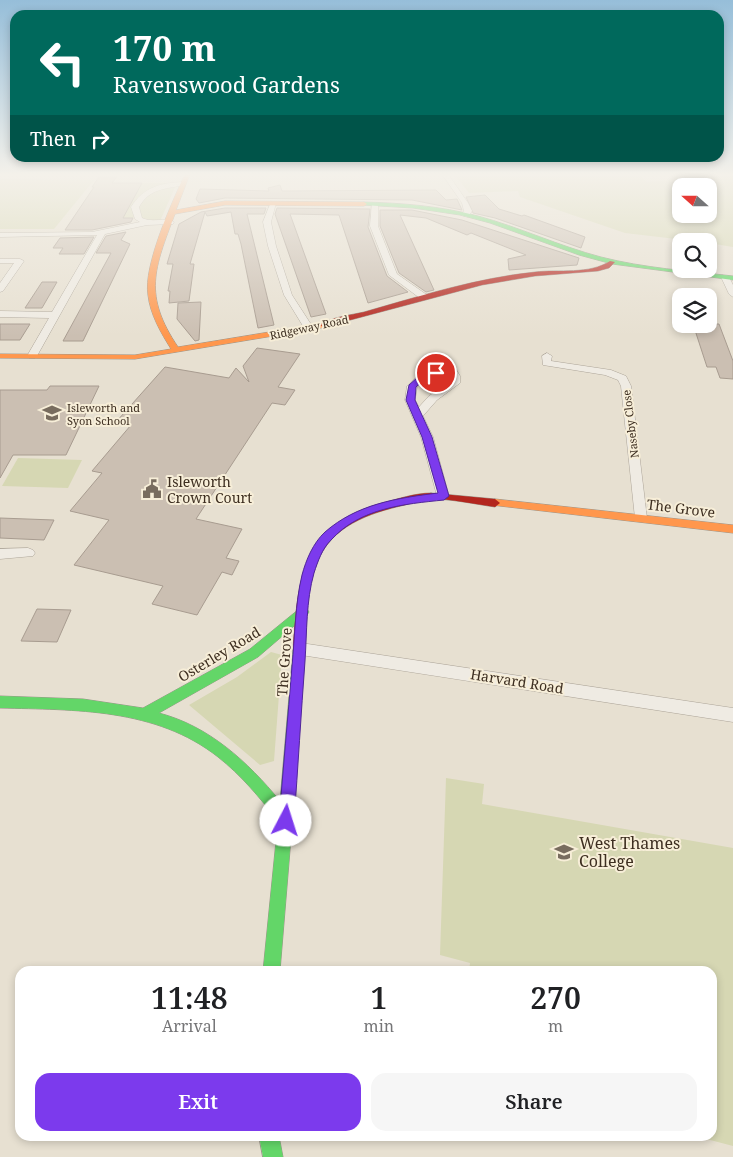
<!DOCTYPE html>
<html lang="en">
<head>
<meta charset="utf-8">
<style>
	:root { --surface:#fff; --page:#f6f6f6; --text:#202124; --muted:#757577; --accent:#7c3aed }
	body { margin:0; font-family:"Noto Serif",serif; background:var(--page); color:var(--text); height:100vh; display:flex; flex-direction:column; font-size:19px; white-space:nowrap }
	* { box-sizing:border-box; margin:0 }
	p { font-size:16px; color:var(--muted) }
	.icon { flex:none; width:28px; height:28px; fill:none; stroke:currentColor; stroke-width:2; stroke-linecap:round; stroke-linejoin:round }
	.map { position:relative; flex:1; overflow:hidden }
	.details { position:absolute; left:15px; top:966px; width:702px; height:175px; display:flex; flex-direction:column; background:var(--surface); border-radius:15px; box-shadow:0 2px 8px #0003 }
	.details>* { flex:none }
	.banner { position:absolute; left:10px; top:10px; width:714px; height:152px; border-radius:15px; box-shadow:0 2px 8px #0003; background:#00695c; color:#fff; overflow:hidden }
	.needle { width:32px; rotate:291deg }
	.buttons { position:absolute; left:672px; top:178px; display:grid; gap:10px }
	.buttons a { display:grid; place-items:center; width:45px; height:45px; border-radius:10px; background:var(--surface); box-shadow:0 2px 8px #0003; font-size:25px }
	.pin { position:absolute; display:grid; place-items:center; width:42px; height:42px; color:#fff; margin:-21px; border:2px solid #fff; border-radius:50%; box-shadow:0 1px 5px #0007 }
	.me { position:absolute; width:55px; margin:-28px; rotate:5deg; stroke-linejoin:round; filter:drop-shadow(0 0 4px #0008) }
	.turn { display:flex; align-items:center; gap:18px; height:105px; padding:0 20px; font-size:22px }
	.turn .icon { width:65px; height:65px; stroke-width:2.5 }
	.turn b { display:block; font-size:35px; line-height:42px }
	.then { display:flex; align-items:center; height:48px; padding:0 20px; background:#0003; gap:10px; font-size:19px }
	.eta { display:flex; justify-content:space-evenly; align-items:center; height:85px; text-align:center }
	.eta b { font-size:30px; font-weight:600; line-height:35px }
	.primary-button { display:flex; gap:10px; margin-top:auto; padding:10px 20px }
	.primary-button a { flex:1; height:58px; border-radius:15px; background:var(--accent); color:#fff; font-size:20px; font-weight:600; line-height:58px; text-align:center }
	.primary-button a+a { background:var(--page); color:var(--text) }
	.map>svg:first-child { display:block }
</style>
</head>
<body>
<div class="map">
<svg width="733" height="1157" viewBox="0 0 733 1157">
	<rect width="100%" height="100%" fill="#e7e0d1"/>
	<!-- green -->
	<g fill="#d6d7b3" fill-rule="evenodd">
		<path d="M454 174H638L647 182 676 180 672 174H733V247L709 243V241H693L625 233 520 197 518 191 469 193ZM681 186H709V214H681Z"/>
		<polygon points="0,179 94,180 54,229 0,229"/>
		<polygon points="141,183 177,183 160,221 149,221 144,218 121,218"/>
		<polygon points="18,458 82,460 68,488 2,486"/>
		<polygon points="271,652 282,655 274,761 260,765 189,705 237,677"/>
		<polygon points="446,778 484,784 482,804 733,848 733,1146 695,1136 712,1136 712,971 469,971 470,963 440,955"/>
	</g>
	<!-- building -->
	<g fill="#cbbfb2" stroke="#a89c90">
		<polygon points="101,174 119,174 112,183 142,183 123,218 133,218 131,222 92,230 65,230 94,187 92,187"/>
		<polygon points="280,185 282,191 436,190 446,200 457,199 462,210 412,200 225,198 199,203 196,199 200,189 269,191 268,188"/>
		<polygon points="485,195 499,209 522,216 524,215 585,237 581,248 495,218 473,213 466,197"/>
		<polygon points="225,208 266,208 264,214 247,214 274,325 258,328 241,244 238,234 235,234 231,212 207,216 205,212 190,264 194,264 189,301 169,303 170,291 168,291 173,264 167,264 179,224 201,212"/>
		<polygon points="277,208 370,209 368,227 387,276 408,292 368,303 339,215 290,214 326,314 311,317 275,214"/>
		<polygon points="380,210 412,210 462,220 579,258 577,265 509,270 508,259 526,255 471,233 467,235 426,218 400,215 434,290 426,292 399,273 380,226"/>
		<polygon points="126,232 121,240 130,244 83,341 63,341 111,253 96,253 106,236"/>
		<polygon points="94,237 84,254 59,254 63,248 53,248 60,238"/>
		<polygon points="42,282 57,282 42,308 25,308"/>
		<polygon points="201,302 199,340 195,341 177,319 178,303"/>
		<polygon points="0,324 30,324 20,340 0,340"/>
		<polygon points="693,324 719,324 733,361 733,379 720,378 716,367 707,367"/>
		<polygon points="257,348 300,354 278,387 295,390 285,405 272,403 196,519 242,529 226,558 239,561 232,575 222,572 197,615 152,604 163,586 74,565 109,520 70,511 102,473 92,471 131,425 116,422 165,367 229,378 236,368 249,382 243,366"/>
		<polygon points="50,386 99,386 66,455 13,455 0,478 0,390 47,390"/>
		<polygon points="0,518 54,520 44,540 0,538"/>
		<polygon points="37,609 71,610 57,642 21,641"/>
	</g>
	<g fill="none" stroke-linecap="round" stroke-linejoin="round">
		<!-- street casing -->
		<g stroke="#ada599" stroke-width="1">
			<g id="street">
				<polygon points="442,174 448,174 468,203 472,211 468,217 461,215 464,211 462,203"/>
				<path d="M183 182 186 184 185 185C165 189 150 188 139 207L142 218C152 223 165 217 174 222L173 224 147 225 105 234 37 356 35 358H29L27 356 49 318 0 317V311L52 312 97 235 0 237V233L92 232 140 222 135 219 131 207C144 187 160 183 183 182Z"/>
				<polygon points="271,202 276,203 271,222 276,246 292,295 314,329 312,331 306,331 284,295 268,246 263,222"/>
				<polygon points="372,203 378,204 378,226 397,274 427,295 427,299 421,299 389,275 370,226"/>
				<polygon points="0,259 20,259 24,261 3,291 0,292 0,283 14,263 0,263"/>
				<polygon points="722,275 729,277 733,285 733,297 729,294 721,277"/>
				<polygon points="547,353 552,356 551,361 611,370 626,376 631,386 647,518 645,521 637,521 635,518 621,386 618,380 605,375 543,365 542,356"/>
				<path d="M450 365 454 366 460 376V383L437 400 423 416 433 437 449 496 443 500 437 496 421 437 405 400 407 386 417 376ZM448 372 450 382 429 396 419 407 415 400 417 387 425 380Z"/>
				<polygon points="28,548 33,550 35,553 33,556 0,559 0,549"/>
				<polygon points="301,643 733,708 733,722 301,655 296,653 293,649 296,645"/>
			</g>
		</g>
		<!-- fast casing -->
		<g stroke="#9c958a" stroke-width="1">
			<g id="fast">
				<path d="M364 202C402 203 440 206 478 216 519 227 559 246 601 257 644 268 689 271 733 276V280L612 264 579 255 490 223 460 215 413 208 362 205Z"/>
				<path d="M303 607 307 609 309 612 307 615 258 657 159 713C209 726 248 762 280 801L293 650 295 646 299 645 303 646 305 650 293 818 294 821 292 826 280 971H263L278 821C260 798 241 775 218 757 156 708 75 710 0 708V696L83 699 143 708 250 649 299 609Z"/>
				<polygon points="259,1136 279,1136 283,1157 263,1157"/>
			</g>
		</g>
		<!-- slow casing -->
		<g stroke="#9c958a" stroke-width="1">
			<g id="slow">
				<path d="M185 174H190L176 210 225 201 364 202 367 204 364 206 225 205 175 214C154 269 143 295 178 347L324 323H327V327L135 359 0 358V354L135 355 171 349C161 333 150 314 148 295 143 266 172 202 185 174Z"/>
				<polygon points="495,499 733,525 733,533 491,505 490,503"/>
			</g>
		</g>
		<!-- jam casing -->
		<g stroke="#9c958a" stroke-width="1">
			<g id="jam">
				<path d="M610 261 615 262 609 268 598 271 535 276 482 285 324 327 320 325C331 317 351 315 364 312 420 296 477 278 535 272 559 269 589 275 610 261Z"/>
				<path d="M431 493 495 499 500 503 495 507C474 504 452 499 431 499 422 500 413 503 405 505 369 513 331 526 317 563 306 590 307 622 305 650L303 654 299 655 295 654 293 650C298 577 301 526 382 503 398 499 415 493 431 493Z"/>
			</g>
		</g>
		<!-- street -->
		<use href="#street" fill="#efebe3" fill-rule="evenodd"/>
		<!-- fast -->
		<use href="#fast" fill="#63d668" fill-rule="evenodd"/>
		<!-- slow -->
		<use href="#slow" fill="#ff974d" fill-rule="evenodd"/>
		<!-- jam -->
		<use href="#jam" fill="#b3261e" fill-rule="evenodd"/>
	</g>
	<!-- sky -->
	<linearGradient id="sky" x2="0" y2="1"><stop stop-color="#96bed9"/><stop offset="0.52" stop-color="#f4f1ea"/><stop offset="1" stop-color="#f4f1ea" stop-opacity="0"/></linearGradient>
	<rect width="733" height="336" fill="url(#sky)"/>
	<!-- route -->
	<path fill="#7c3aed" stroke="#51269a" d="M436 371 440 373 438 375 424 380 416 387 415 400 432 437 449 496 444 500C404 504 360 508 331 540 322 549 318 561 314 573 306 601 307 632 305 661 301 714 298 767 294 821L292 826 286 828 281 826 279 821C283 769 288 717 292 666 295 636 295 604 302 575 306 560 313 543 325 532 357 504 397 498 438 493L422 437 406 400 409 385 419 376Z"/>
	<!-- icons -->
	<defs>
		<g id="school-bare" transform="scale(1.5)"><path d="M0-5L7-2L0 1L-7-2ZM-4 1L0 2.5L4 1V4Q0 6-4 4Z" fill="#786c5e" stroke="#f7eed8" stroke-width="2.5" paint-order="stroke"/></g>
		<g id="civic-bare" transform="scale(1.5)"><path d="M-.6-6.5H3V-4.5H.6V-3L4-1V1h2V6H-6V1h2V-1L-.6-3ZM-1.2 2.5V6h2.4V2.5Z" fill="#786c5e" stroke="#f7eed8" stroke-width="2.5" paint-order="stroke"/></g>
		<g id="university-bare" transform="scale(1.5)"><path d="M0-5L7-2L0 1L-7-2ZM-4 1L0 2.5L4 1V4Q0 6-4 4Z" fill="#786c5e" stroke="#f7eed8" stroke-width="2.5" paint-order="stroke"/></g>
	</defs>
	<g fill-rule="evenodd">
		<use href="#school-bare" x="52" y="413"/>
		<use href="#civic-bare" x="152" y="489"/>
		<use href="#university-bare" x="564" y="852"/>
	</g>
	<g text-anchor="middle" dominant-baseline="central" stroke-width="4" stroke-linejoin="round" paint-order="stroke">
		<!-- far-street labels -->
		<g font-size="11" fill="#3d2e20" stroke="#f7eed8">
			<text transform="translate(309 327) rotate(-12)">Ridgeway Road</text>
			<text transform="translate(630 424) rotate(-97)">Naseby Close</text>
		</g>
		<!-- far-poi labels -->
		<g font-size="11" fill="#3d2e20" stroke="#f7eed8" text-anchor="start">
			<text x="67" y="407">Isleworth and<tspan x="67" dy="13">Syon School</tspan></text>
		</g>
		<!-- poi labels -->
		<g font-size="14" fill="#3d2e20" stroke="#f7eed8" text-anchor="start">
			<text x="167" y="481">Isleworth<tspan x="167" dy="16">Crown Court</tspan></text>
		</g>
		<!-- street labels -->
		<g font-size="14" fill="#3d2e20" stroke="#f7eed8">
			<text transform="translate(681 508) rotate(7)">The Grove</text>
			<text transform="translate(219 654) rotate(-31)">Osterley Road</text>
			<text transform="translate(284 662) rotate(-86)">The Grove</text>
			<text transform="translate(517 681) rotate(9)">Harvard Road</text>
		</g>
		<!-- near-poi labels -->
		<g font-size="16" fill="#3d2e20" stroke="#f7eed8" text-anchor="start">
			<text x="579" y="843">West Thames<tspan x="579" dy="18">College</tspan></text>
		</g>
	</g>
</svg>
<div class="buttons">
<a><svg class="needle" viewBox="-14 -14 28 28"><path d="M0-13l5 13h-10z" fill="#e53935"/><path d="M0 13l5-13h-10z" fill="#757577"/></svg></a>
<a><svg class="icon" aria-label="search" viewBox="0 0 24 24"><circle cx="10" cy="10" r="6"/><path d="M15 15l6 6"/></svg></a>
<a><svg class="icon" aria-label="layers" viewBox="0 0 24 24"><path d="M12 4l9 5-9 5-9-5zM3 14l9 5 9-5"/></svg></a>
</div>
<div class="pin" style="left:436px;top:373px;background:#d93025"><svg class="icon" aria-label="arrive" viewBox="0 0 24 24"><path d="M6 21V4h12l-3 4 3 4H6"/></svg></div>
<svg class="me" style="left:286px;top:821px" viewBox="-20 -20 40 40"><circle r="19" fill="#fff"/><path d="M0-13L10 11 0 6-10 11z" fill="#7c3aed"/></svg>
<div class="banner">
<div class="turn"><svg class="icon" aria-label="left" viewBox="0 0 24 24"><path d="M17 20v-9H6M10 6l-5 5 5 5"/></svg><div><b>170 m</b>Ravenswood Gardens</div></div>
<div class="then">Then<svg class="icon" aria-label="right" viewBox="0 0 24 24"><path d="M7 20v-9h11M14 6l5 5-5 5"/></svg></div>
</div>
<section class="details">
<div class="eta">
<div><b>11:48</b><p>Arrival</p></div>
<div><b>1</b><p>min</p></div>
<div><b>270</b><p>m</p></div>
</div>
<div class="primary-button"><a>Exit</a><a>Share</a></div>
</section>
</div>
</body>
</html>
